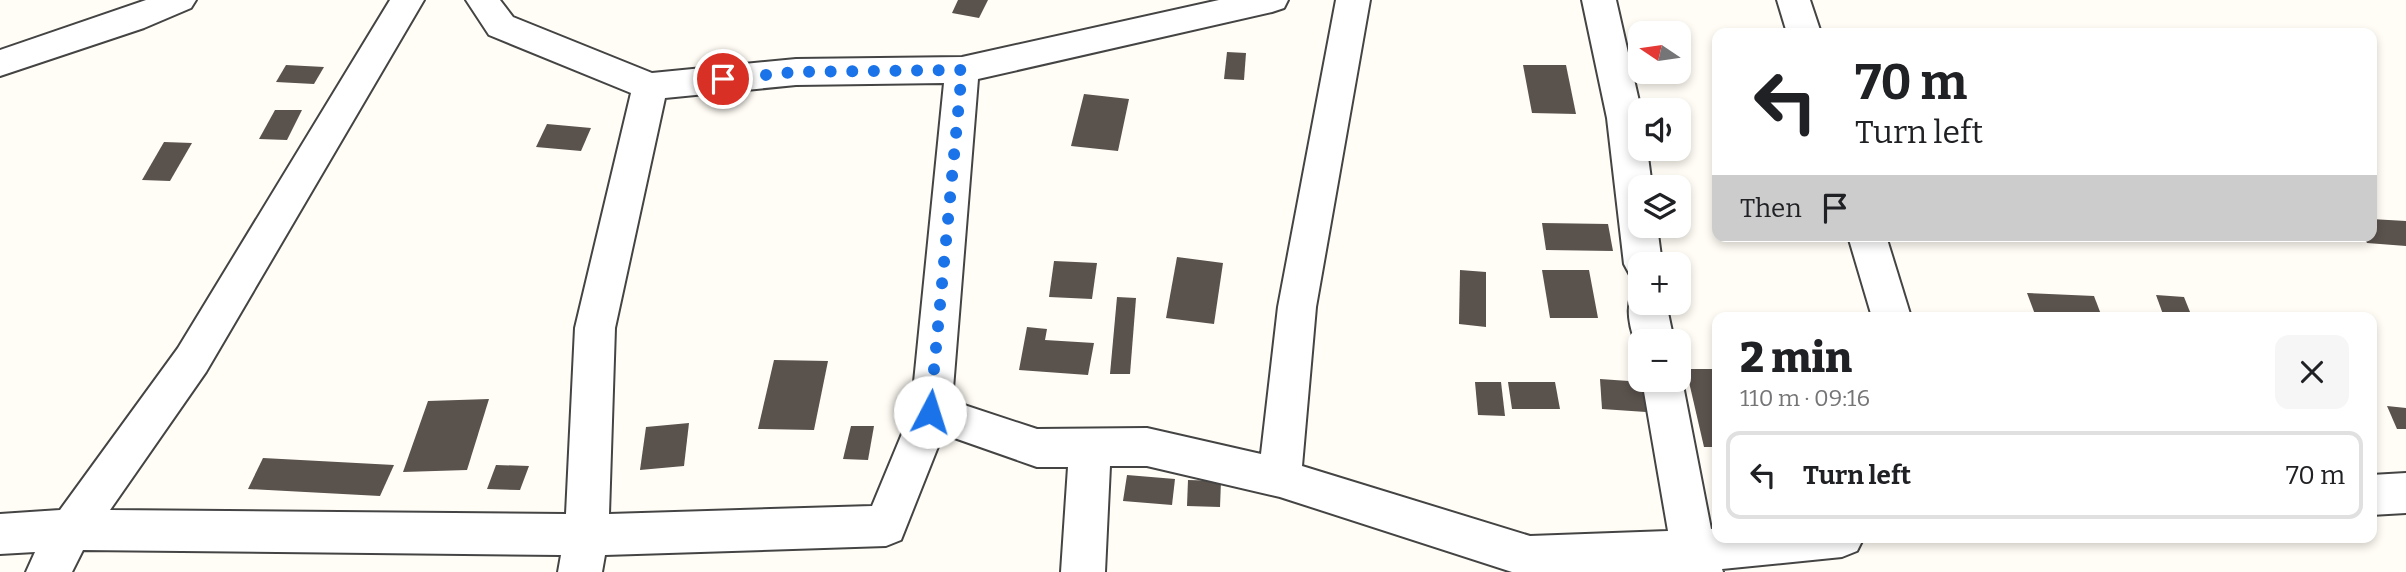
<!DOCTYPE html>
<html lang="en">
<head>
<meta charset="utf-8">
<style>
	:root { --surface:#fff; --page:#f6f6f6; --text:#202124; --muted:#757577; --line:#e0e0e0 }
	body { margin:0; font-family:Bitter,serif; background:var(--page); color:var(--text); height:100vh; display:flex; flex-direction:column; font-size:26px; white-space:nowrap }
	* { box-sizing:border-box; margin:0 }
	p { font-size:23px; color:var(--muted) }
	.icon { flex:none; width:38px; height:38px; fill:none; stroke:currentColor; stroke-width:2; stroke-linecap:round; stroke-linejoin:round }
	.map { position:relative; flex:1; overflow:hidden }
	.panel { position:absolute; left:1712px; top:312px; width:665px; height:231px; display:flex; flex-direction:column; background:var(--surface); border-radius:14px; box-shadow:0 4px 10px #0003 }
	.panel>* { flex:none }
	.hud { position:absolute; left:1712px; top:28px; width:665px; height:214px; border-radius:14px; box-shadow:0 4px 10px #0003; background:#fff; color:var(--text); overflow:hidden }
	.needle { width:46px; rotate:283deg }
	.fabs { position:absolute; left:1628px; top:21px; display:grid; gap:14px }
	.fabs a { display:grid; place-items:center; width:63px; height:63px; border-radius:14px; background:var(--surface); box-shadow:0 4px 10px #0003; font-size:35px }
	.pin { position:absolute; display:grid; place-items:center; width:60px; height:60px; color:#fff; margin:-30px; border:4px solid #fff; border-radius:50%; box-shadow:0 2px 7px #0007 }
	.me { position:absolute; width:77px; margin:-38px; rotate:5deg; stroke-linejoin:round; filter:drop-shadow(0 0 5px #0008) }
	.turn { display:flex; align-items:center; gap:24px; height:147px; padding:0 28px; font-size:32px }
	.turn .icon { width:91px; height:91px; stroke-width:2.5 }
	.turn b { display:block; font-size:49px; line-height:60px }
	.then { display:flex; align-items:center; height:66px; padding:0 28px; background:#0003; gap:14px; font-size:26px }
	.round { display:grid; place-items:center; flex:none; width:74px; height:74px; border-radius:14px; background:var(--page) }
	.summary { display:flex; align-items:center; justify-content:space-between; height:119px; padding:0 28px }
	h1 { font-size:42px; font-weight:800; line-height:52px }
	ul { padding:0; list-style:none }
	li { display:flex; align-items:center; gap:21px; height:88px; margin:0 14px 10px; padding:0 14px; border:4px solid var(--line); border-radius:14px }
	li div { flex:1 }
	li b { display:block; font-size:26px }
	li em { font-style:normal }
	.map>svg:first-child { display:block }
</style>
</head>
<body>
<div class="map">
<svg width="2406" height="572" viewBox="0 0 2406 572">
	<rect width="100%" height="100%" fill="#fffdf5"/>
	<!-- building -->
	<g fill="#5a524d">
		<polygon points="958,0 988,0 979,18 952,13"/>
		<polygon points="1227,52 1246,53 1244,80 1224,79"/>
		<polygon points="286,65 324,67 314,84 276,82"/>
		<polygon points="1523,65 1566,65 1576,114 1532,113"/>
		<polygon points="1084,94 1129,99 1118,151 1071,146"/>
		<polygon points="275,110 302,110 287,140 259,139"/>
		<polygon points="547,124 591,128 581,151 536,147"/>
		<polygon points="164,142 192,143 170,181 142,180"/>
		<polygon points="2371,219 2406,221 2406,246 2367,243 2363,236 2371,236"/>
		<polygon points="1542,223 1608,224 1613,251 1546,250"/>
		<polygon points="1177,257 1223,263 1214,324 1166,318"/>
		<polygon points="1054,261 1097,263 1092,299 1049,297"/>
		<polygon points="1460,270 1486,272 1486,327 1459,324"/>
		<polygon points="1542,270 1589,270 1598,318 1550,318"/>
		<polygon points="2027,293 2094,296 2102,317 2036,317"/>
		<polygon points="2156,295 2184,297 2192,317 2164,317"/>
		<polygon points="1117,297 1136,298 1130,374 1110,374"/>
		<polygon points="1027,327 1047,329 1045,340 1094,343 1088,375 1019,370"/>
		<polygon points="774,360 828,361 814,430 758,429"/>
		<polygon points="1686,369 1714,369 1717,381 1717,447 1704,447"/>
		<polygon points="1600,379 1643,382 1646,412 1602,409"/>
		<polygon points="1475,382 1501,382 1505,416 1478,415"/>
		<polygon points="1508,382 1555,382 1560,409 1512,409"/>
		<polygon points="489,399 467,470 403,472 428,401"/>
		<polygon points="2387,406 2406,408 2406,429 2397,429"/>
		<polygon points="689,423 684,466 640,470 646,427"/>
		<polygon points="851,426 874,426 868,460 843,459"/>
		<polygon points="263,458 394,465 380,496 248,489"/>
		<polygon points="496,465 529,466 520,490 487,489"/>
		<polygon points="1127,475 1175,479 1172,505 1123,501"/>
		<polygon points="1188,480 1221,481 1220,507 1187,506"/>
	</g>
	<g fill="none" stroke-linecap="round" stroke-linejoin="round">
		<!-- minor casing -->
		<g stroke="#444" stroke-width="4">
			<g id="minor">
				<polygon points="146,0 196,0 191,8 144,28 0,76 0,50"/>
				<path d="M390 0H424L206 372 110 510 566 514 575 328 631 93 489 35 466 0H500L513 17 652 73 796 59 962 57 1219 0H1288L1284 8 1272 12 978 79 952 401 1037 429 1147 428 1261 454 1278 307 1336 0H1370L1316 307 1302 466 1530 536 1668 531 1642 380H1678V372L1682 380 1711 529 1717 528V537H1864L1857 551 1842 557 1722 569 1723 572H1512L1280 497 1147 466H1110L1105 572H1061L1068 467H1037L943 434 901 540 886 546 605 555 602 572H558L561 555 83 550 72 572H26L35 552 0 554V514L60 510 178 348ZM944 83 911 412 872 506 609 514 615 328 665 98 796 85Z"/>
				<polygon points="1582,0 1616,0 1641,110 1640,149 1647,149 1652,187 1640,187 1640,226 1657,226 1662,264 1640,264 1640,279 1630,275 1624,264 1607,118"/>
				<polygon points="1777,0 1810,0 1821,33 1787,33"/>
				<polygon points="1848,236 1886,236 1911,317 1872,317"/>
				<path d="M1640 289V303H1666L1674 341H1640V353C1631 334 1624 310 1633 291Z"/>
				<polygon points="2406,473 2406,513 2371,515 2371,475"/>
			</g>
		</g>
		<!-- minor -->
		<use href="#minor" fill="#fff" fill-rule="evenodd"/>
	</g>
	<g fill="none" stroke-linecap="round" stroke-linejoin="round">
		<!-- route -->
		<polyline stroke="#1a73e8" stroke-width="12" stroke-dasharray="0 21.6" points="723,79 796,72 962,70 930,412"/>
	</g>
</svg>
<div class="fabs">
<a><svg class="needle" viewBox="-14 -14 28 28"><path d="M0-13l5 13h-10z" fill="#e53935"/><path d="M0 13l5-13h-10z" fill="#757577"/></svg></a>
<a><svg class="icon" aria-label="sound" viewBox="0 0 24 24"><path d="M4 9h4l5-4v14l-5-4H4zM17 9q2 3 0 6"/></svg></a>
<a><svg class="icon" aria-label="layers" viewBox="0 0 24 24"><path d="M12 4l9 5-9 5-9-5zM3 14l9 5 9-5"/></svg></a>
<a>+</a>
<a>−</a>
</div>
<div class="pin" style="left:723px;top:79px;background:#d93025"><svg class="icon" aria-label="arrive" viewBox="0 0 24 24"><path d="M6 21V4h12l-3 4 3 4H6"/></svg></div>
<svg class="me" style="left:930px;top:412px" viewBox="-20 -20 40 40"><circle r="19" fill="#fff"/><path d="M0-13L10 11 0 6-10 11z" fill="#1a73e8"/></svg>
<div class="hud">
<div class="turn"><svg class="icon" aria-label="left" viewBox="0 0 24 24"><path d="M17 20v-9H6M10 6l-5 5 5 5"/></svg><div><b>70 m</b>Turn left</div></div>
<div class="then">Then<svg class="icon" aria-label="arrive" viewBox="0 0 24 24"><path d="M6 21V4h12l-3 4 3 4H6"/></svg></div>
</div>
<section class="panel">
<div class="summary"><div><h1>2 min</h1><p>110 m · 09:16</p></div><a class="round"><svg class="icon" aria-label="close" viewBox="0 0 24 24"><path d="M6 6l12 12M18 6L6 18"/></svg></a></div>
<ul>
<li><svg class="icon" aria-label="left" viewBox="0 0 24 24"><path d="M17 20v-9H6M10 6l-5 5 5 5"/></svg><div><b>Turn left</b></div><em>70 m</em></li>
</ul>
</section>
</div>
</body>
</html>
